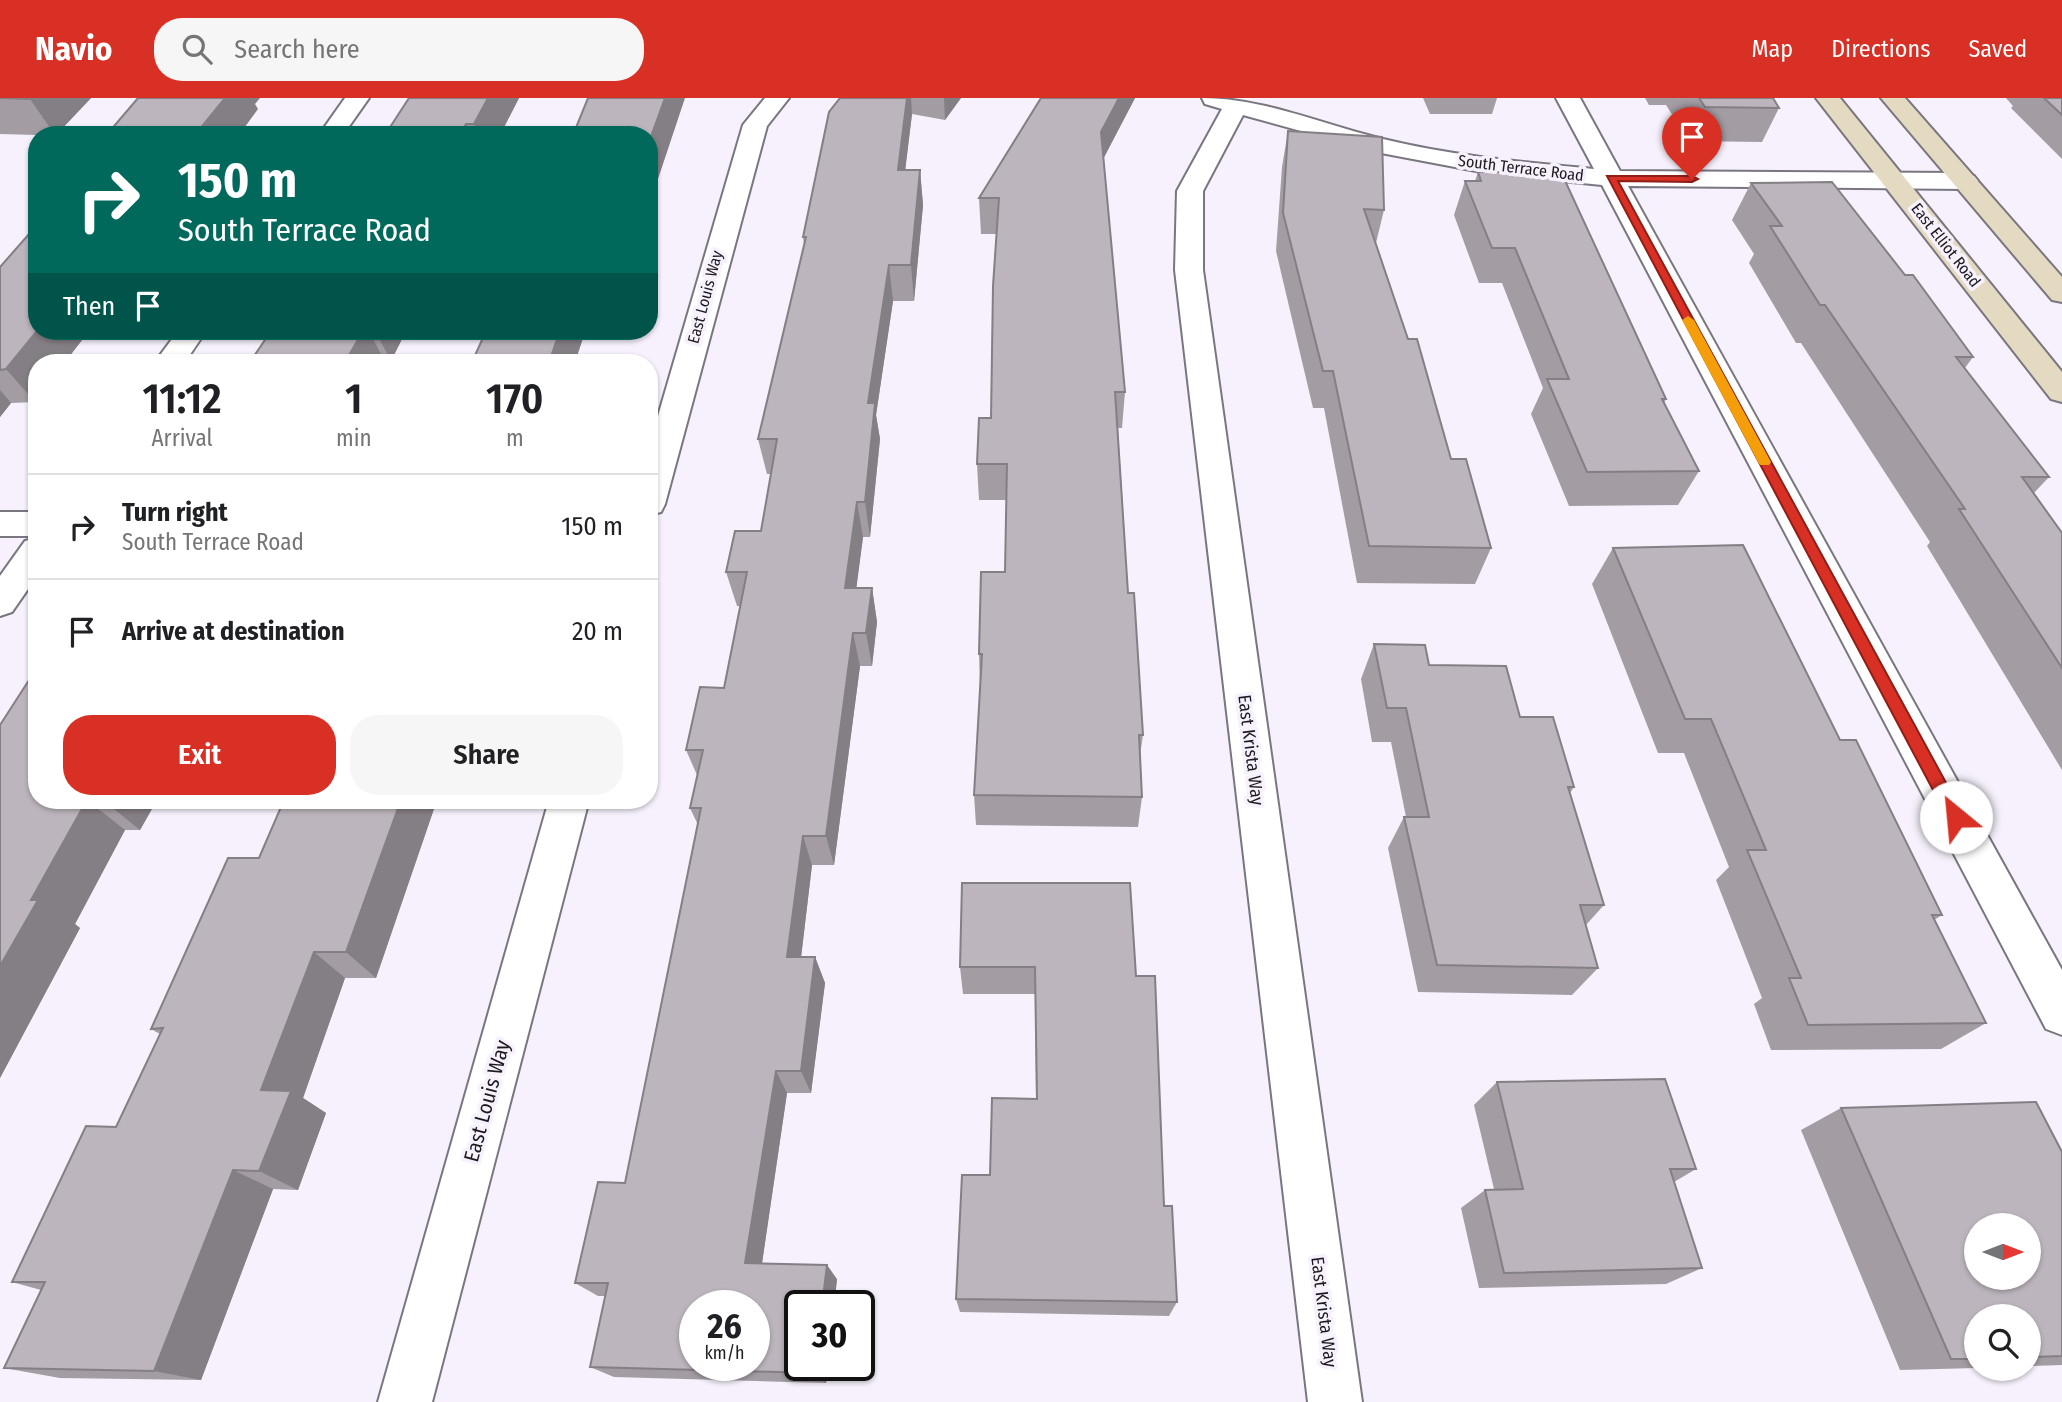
<!DOCTYPE html>
<html lang="en">
<head>
<meta charset="utf-8">
<style>
	:root { --surface:#fff; --page:#f6f6f6; --text:#202124; --muted:#757577; --line:#e0e0e0; --accent:#d93025 }
	body { margin:0; font-family:"Fira Sans Condensed",sans-serif; background:var(--page); color:var(--text); height:100vh; display:flex; flex-direction:column; font-size:26px; white-space:nowrap }
	* { box-sizing:border-box; margin:0 }
	p { font-size:23px; color:var(--muted) }
	.icon { flex:none; width:38px; height:38px; fill:none; stroke:currentColor; stroke-width:2; stroke-linecap:round; stroke-linejoin:round }
	.map { position:relative; flex:1; overflow:hidden }
	.panel { position:absolute; left:28px; top:256px; width:630px; height:455px; display:flex; flex-direction:column; background:var(--surface); border-radius:28px; box-shadow:0 2px 5px #0004 }
	.panel>* { flex:none }
	.guide { position:absolute; left:28px; top:28px; width:630px; height:214px; border-radius:28px; box-shadow:0 2px 5px #0004; background:#00695c; color:#fff; overflow:hidden }
	.needle { width:46px; rotate:90deg }
	.tools { position:absolute; left:1964px; top:1115px; display:grid; gap:14px }
	.tools a { display:grid; place-items:center; width:77px; height:77px; border-radius:50%; background:var(--surface); box-shadow:0 2px 5px #0004; font-size:35px }
	.speed { position:absolute; left:679px; top:1192px; display:flex; gap:14px; font-size:35px; font-weight:700; text-align:center }
	.speed>* { display:grid; place-content:center; width:91px; height:91px; border-radius:50%; background:var(--surface); box-shadow:0 2px 5px #0004; line-height:1 }
	.speed small { font-size:18px; font-weight:400 }
	.speed .limit { border:4px solid #111; border-radius:10px; background:#fff; color:#111 }
	.pin { position:absolute; display:grid; place-items:center; width:60px; height:60px; color:#fff; margin:-72px -30px; border-radius:50% 50% 50% 0; rotate:-45deg; box-shadow:0 0 7px #0007 }
	.pin .icon { rotate:45deg }
	.me { position:absolute; width:77px; margin:-38px; rotate:332deg; stroke-linejoin:round; filter:drop-shadow(0 0 5px #0008) }
	.turn { display:flex; align-items:center; gap:24px; height:147px; padding:0 35px; font-size:32px }
	.turn .icon { width:91px; height:91px; stroke-width:2.5 }
	.turn b { display:block; font-size:49px; line-height:60px }
	.then { display:flex; align-items:center; height:66px; padding:0 35px; background:#0003; gap:14px; font-size:26px }
	.eta { display:flex; justify-content:space-evenly; align-items:center; height:119px; text-align:center }
	.eta b { font-size:42px; font-weight:600; line-height:49px }
	.action { display:flex; gap:14px; margin-top:auto; padding:14px 35px }
	.action a { flex:1; height:80px; border-radius:28px; background:var(--accent); color:#fff; font-size:28px; font-weight:600; line-height:80px; text-align:center }
	.action a+a { background:var(--page); color:var(--text) }
	ul { padding:0; list-style:none }
	li { display:flex; align-items:center; gap:21px; height:105px; padding:0 35px; border-top:2px solid var(--line) }
	li div { flex:1 }
	li b { display:block; font-size:26px }
	li em { font-style:normal }
	header { display:flex; align-items:center; gap:42px; box-sizing:border-box; height:98px; padding:0 35px; background:var(--accent); color:#fff }
	header strong { font-size:33px }
	nav { display:flex; gap:38px; margin-inline-start:auto; font-size:24px }
	.search { width:490px; height:63px; background:var(--page); display:flex; align-items:center; gap:18px; box-sizing:border-box; padding:0 24px; border-radius:28px; color:var(--muted); font-size:26px }
	.map>svg:first-child { display:block }
</style>
</head>
<body>
<header>
<strong>Navio</strong>
<div class="search"><svg class="icon" aria-label="search" viewBox="0 0 24 24"><circle cx="10" cy="10" r="6"/><path d="M15 15l6 6"/></svg>Search here</div>
<nav><a>Map</a><a>Directions</a><a>Saved</a></nav>
</header>
<div class="map">
<svg width="2062" height="1304" viewBox="0 0 2062 1304">
	<rect width="100%" height="100%" fill="#f6f1fc"/>
	<g fill="none" stroke-linecap="round" stroke-linejoin="round">
		<!-- street casing -->
		<g stroke="#7a767f" stroke-width="4">
			<g id="street">
				<polygon points="345,0 369,0 343,37 319,37"/>
				<polygon points="765,0 789,0 767,28 665,406 661,414 649,417 649,349 743,27"/>
				<path d="M1202 0C1264 0 1323 27 1383 41 1452 58 1523 64 1594 71L1556 0H1580L1620 73 1965 75 1974 78 1978 83 1974 88 1965 91 1628 88 2062 872V937L2046 931 1602 87 1492 76 1381 55 1243 17 1203 93V172L1362 1304H1308L1175 172 1177 93 1222 11 1205 6Z"/>
				<polygon points="178,233 206,233 185,264 155,264"/>
				<rect x="0" y="414" width="37" height="24"/>
				<polygon points="37,440 37,478 12,514 0,518 0,478 25,443"/>
				<polygon points="549,702 589,702 432,1304 378,1304"/>
			</g>
		</g>
		<!-- secondary casing -->
		<g stroke="#7a767f" stroke-width="4">
			<g id="secondary">
				<polygon points="1816,0 1840,0 2062,274 2062,304 2051,301"/>
				<polygon points="1881,0 1905,0 2062,179 2062,204 2052,202"/>
			</g>
		</g>
		<!-- street -->
		<use href="#street" fill="#fff" fill-rule="evenodd"/>
		<!-- secondary -->
		<use href="#secondary" fill="#e4dac2" fill-rule="evenodd"/>
	</g>
	<!-- wall -->
	<g fill="#a39ca3">
		<polygon points="0,0 91,0 56,37 37,37 0,36"/>
		<polygon points="409,0 519,0 500,37 385,37"/>
		<polygon points="840,0 961,0 945,22 912,16 905,72 920,72 923,107 914,203 893,203 876,317 880,341 870,439 863,439 856,490 872,490 877,524 872,568 860,568 834,767 812,767 801,859 815,859 825,885 811,995 787,995 762,1165 837,1181 826,1285 614,1279 590,1269 605,1198 598,1198 575,1185 625,1085 698,727 690,710 697,677 686,652 724,590 740,508 737,508 726,474 761,433 771,376 767,376 758,341 804,146 803,139"/>
		<polygon points="1041,0 1135,0 1103,61 1125,294 1122,330 1118,330 1128,495 1143,637 1140,657 1142,699 1138,729 976,727 974,697 980,589 979,556 1005,474 1006,402 979,402 977,366 991,320 996,136 981,136 979,100"/>
		<polygon points="1423,0 1497,0 1492,16 1430,16"/>
		<polygon points="1645,0 1773,0 1779,10 1762,44 1689,43 1666,7 1649,7"/>
		<polygon points="2006,0 2062,0 2062,61 2011,10 2013,8"/>
		<polygon points="1288,33 1384,112 1376,145 1408,241 1451,361 1491,450 1475,486 1357,485 1324,310 1313,310 1276,153 1282,69"/>
		<polygon points="1478,74 1666,301 1664,305 1699,373 1678,407 1569,408 1531,316 1543,290 1502,185 1479,185 1454,117 1465,83 1475,83"/>
		<polygon points="1751,85 1905,177 1973,259 1965,270 2049,379 2034,395 2062,435 2062,672 1927,448 1930,444 1801,245 1796,245 1749,165 1754,156 1732,122"/>
		<polygon points="0,169 37,233 89,233 65,264 37,264 37,302 35,304 11,305 0,319"/>
		<polygon points="271,233 406,233 391,263 386,263"/>
		<polygon points="486,233 610,233 608,240 583,240 575,264 472,264"/>
		<polygon points="1613,450 1840,642 1942,817 1934,822 1986,925 1941,951 1771,952 1754,906 1762,900 1716,782 1729,769 1684,655 1658,655 1592,486"/>
		<polygon points="1374,546 1429,567 1520,619 1574,689 1570,695 1604,807 1586,827 1598,870 1572,897 1418,894 1388,750 1404,719 1406,719 1391,644 1372,644 1361,581"/>
		<polygon points="0,627 37,702 157,702 140,732 125,732 75,826 80,830 0,980"/>
		<polygon points="284,702 437,702 376,880 345,880 303,1000 326,1015 298,1092 273,1091 201,1282 60,1280 4,1270 41,1192 12,1184 116,1029 160,936 151,931 259,760"/>
		<polygon points="962,785 1136,878 1177,1204 1169,1218 960,1214 956,1201 990,1077 1036,1001 1035,896 963,896 960,869"/>
		<polygon points="1497,984 1696,1071 1674,1084 1702,1170 1666,1186 1479,1190 1461,1110 1485,1092 1494,1091 1474,1007"/>
		<polygon points="1841,1010 2062,1054 2062,1267 2028,1268 2028,1218 1976,1218 1976,1270 1900,1272 1801,1032"/>
	</g>
	<!-- shaded-wall -->
	<g fill="#847f84">
		<polygon points="31,0 91,0 56,37 55,37 30,1"/>
		<polygon points="225,0 260,0 255,6 258,11 239,37 195,37"/>
		<polygon points="488,0 519,0 500,37 478,37 474,26"/>
		<polygon points="665,0 685,0 649,108 649,44"/>
		<polygon points="907,0 911,0 912,16 901,107 898,72"/>
		<polygon points="944,0 961,0 945,22"/>
		<polygon points="1119,0 1135,0 1099,69 1101,34"/>
		<polygon points="466,26 470,37 460,37"/>
		<polygon points="920,72 923,107 914,203 911,167"/>
		<polygon points="889,167 893,203 876,317 880,341 870,439 865,404 868,305"/>
		<polygon points="37,233 89,233 65,264 37,264 37,302 35,304 6,271"/>
		<polygon points="363,233 369,233 385,264 345,264"/>
		<polygon points="375,233 406,233 391,263"/>
		<polygon points="560,233 580,233 583,240 575,264 549,264"/>
		<polygon points="605,233 610,233 608,240"/>
		<polygon points="0,292 11,305 0,319"/>
		<polygon points="857,404 863,439 852,524 845,490"/>
		<polygon points="872,490 877,524 872,568 866,535"/>
		<polygon points="853,535 860,568 834,767 826,738"/>
		<polygon points="87,702 125,732 75,826 80,830 0,980 0,868 31,802"/>
		<polygon points="103,702 157,702 140,732"/>
		<polygon points="401,702 437,702 376,880 346,854"/>
		<polygon points="803,738 812,767 798,885 787,859"/>
		<polygon points="314,854 345,880 303,1000 326,1015 298,1092 259,1073 261,992"/>
		<polygon points="815,859 825,885 811,995 801,973"/>
		<polygon points="776,973 787,995 760,1179 745,1165"/>
		<polygon points="233,1072 273,1091 201,1282 154,1273"/>
		<polygon points="827,1167 837,1181 834,1208 822,1208"/>
		<polygon points="816,1267 828,1267 826,1285 815,1275"/>
	</g>
	<!-- building -->
	<g fill="#bdb5bd" stroke="#847f84" stroke-width="2" fill-rule="evenodd">
		<polygon points="0,0 31,0 30,1"/>
		<polygon points="138,0 225,0 195,37 115,37 117,34 109,34"/>
		<polygon points="409,0 488,0 474,26 466,26 460,37 385,37"/>
		<polygon points="588,0 665,0 649,44 649,37 573,37"/>
		<path d="M840 0H907L898 72H920L911 167H889L868 305H875L865 404H857L845 490H872L866 535H853L826 738H803L787 859H815L801 973H776L745 1165 827 1167 822 1208H800V1267H816L815 1275 590 1269 608 1185H575L598 1084 625 1085 701 710H690L703 652H686L700 589 724 590 747 474H726L735 433H761L777 341H758L806 139H803L829 14ZM695 1208H754V1267H695Z"/>
		<polygon points="1041,0 1119,0 1101,34 1125,294 1115,294 1128,495 1134,495 1143,637 1139,637 1142,699 974,697 982,556 979,556 981,474 1005,474 1007,366 977,366 979,320 991,320 993,188 999,100 979,100"/>
		<polygon points="1699,0 1773,0 1779,10 1705,9"/>
		<polygon points="2044,0 2062,0 2062,17"/>
		<polygon points="1288,33 1382,39 1384,112 1364,111 1408,241 1417,241 1451,361 1466,361 1491,450 1369,448 1333,273 1323,273 1283,115"/>
		<polygon points="1478,74 1561,74 1666,301 1662,301 1699,373 1587,374 1547,281 1569,281 1515,150 1492,150 1465,83 1481,83"/>
		<polygon points="1832,84 1905,177 1913,177 1973,259 1956,259 2049,379 2022,379 2062,435 2062,570 1959,411 1965,411 1825,207 1820,207 1770,128 1782,128 1751,85"/>
		<polygon points="37,127 37,233 6,271 0,272 0,169"/>
		<polygon points="271,233 363,233 345,264 250,264"/>
		<polygon points="486,233 560,233 549,264 472,264"/>
		<polygon points="1743,447 1840,642 1856,642 1942,817 1932,817 1986,925 1808,927 1789,880 1801,880 1747,752 1766,752 1711,621 1685,621 1613,450"/>
		<polygon points="1374,546 1425,547 1429,567 1506,568 1520,619 1553,619 1574,689 1568,689 1604,807 1580,807 1598,870 1437,867 1404,719 1429,719 1406,610 1387,610"/>
		<polygon points="31,579 37,579 37,702 87,702 31,802 38,802 0,868 0,627"/>
		<polygon points="284,702 401,702 346,854 314,854 261,992 291,993 259,1073 233,1072 154,1273 4,1270 45,1184 12,1184 86,1028 116,1029 163,930 151,931 228,760 259,760"/>
		<polygon points="962,785 1130,785 1136,878 1155,878 1164,1108 1172,1108 1177,1204 956,1201 962,1077 990,1077 992,1000 1037,1001 1035,869 960,869"/>
		<polygon points="1665,981 1696,1071 1670,1071 1702,1170 1504,1175 1485,1092 1523,1091 1497,984"/>
		<path d="M2036 1004 2062 1054V1258L2028 1259V1218H1976V1261H1951L1841 1010ZM1976 1127H2028V1180H1976Z"/>
	</g>
	<!-- route -->
	<polygon fill="#d93025" stroke="#8d1f18" stroke-width="2" points="1607,78 1692,78 1698,81 1692,84 1618,83 1962,714 1962,724 1950,724"/>
	<!-- slow -->
	<polygon fill="#f59e0b" points="1688,218 1694,222 1771,364 1769,367 1760,367 1758,364 1682,222"/>
	<g text-anchor="middle" dominant-baseline="central" stroke-width="7" stroke-linejoin="round" paint-order="stroke">
		<!-- far-street labels -->
		<g font-size="16" fill="#1c1a1e" stroke="#f6f1fc">
			<text transform="translate(1521 70) rotate(7)">South Terrace Road</text>
			<text transform="translate(1946 147) rotate(52)">East Elliot Road</text>
			<text transform="translate(705 199) rotate(-75)">East Louis Way</text>
		</g>
		<!-- street labels -->
		<g font-size="18" fill="#1c1a1e" stroke="#f6f1fc">
			<text transform="translate(1251 652) rotate(83)">East Krista Way</text>
			<text transform="translate(1324 1214) rotate(83)">East Krista Way</text>
		</g>
		<!-- near-street labels -->
		<g font-size="21" fill="#1c1a1e" stroke="#f6f1fc">
			<text transform="translate(487 1003) rotate(-75)">East Louis Way</text>
		</g>
	</g>
</svg>
<div class="tools">
<a><svg class="needle" viewBox="-14 -14 28 28"><path d="M0-13l5 13h-10z" fill="#e53935"/><path d="M0 13l5-13h-10z" fill="#757577"/></svg></a>
<a><svg class="icon" aria-label="search" viewBox="0 0 24 24"><circle cx="10" cy="10" r="6"/><path d="M15 15l6 6"/></svg></a>
</div>
<div class="speed"><div>26<small>km/h</small></div><div class="limit">30</div></div>
<div class="pin" style="left:1692px;top:81px;background:#d93025"><svg class="icon" aria-label="arrive" viewBox="0 0 24 24"><path d="M6 21V4h12l-3 4 3 4H6"/></svg></div>
<svg class="me" style="left:1956px;top:719px" viewBox="-20 -20 40 40"><circle r="19" fill="#fff"/><path d="M0-13L10 11 0 6-10 11z" fill="#d93025"/></svg>
<div class="guide">
<div class="turn"><svg class="icon" aria-label="right" viewBox="0 0 24 24"><path d="M7 20v-9h11M14 6l5 5-5 5"/></svg><div><b>150 m</b>South Terrace Road</div></div>
<div class="then">Then<svg class="icon" aria-label="arrive" viewBox="0 0 24 24"><path d="M6 21V4h12l-3 4 3 4H6"/></svg></div>
</div>
<section class="panel">
<div class="eta">
<div><b>11:12</b><p>Arrival</p></div>
<div><b>1</b><p>min</p></div>
<div><b>170</b><p>m</p></div>
</div>
<ul>
<li><svg class="icon" aria-label="right" viewBox="0 0 24 24"><path d="M7 20v-9h11M14 6l5 5-5 5"/></svg><div><b>Turn right</b><p>South Terrace Road</p></div><em>150 m</em></li>
<li><svg class="icon" aria-label="arrive" viewBox="0 0 24 24"><path d="M6 21V4h12l-3 4 3 4H6"/></svg><div><b>Arrive at destination</b></div><em>20 m</em></li>
</ul>
<div class="action"><a>Exit</a><a>Share</a></div>
</section>
</div>
</body>
</html>
